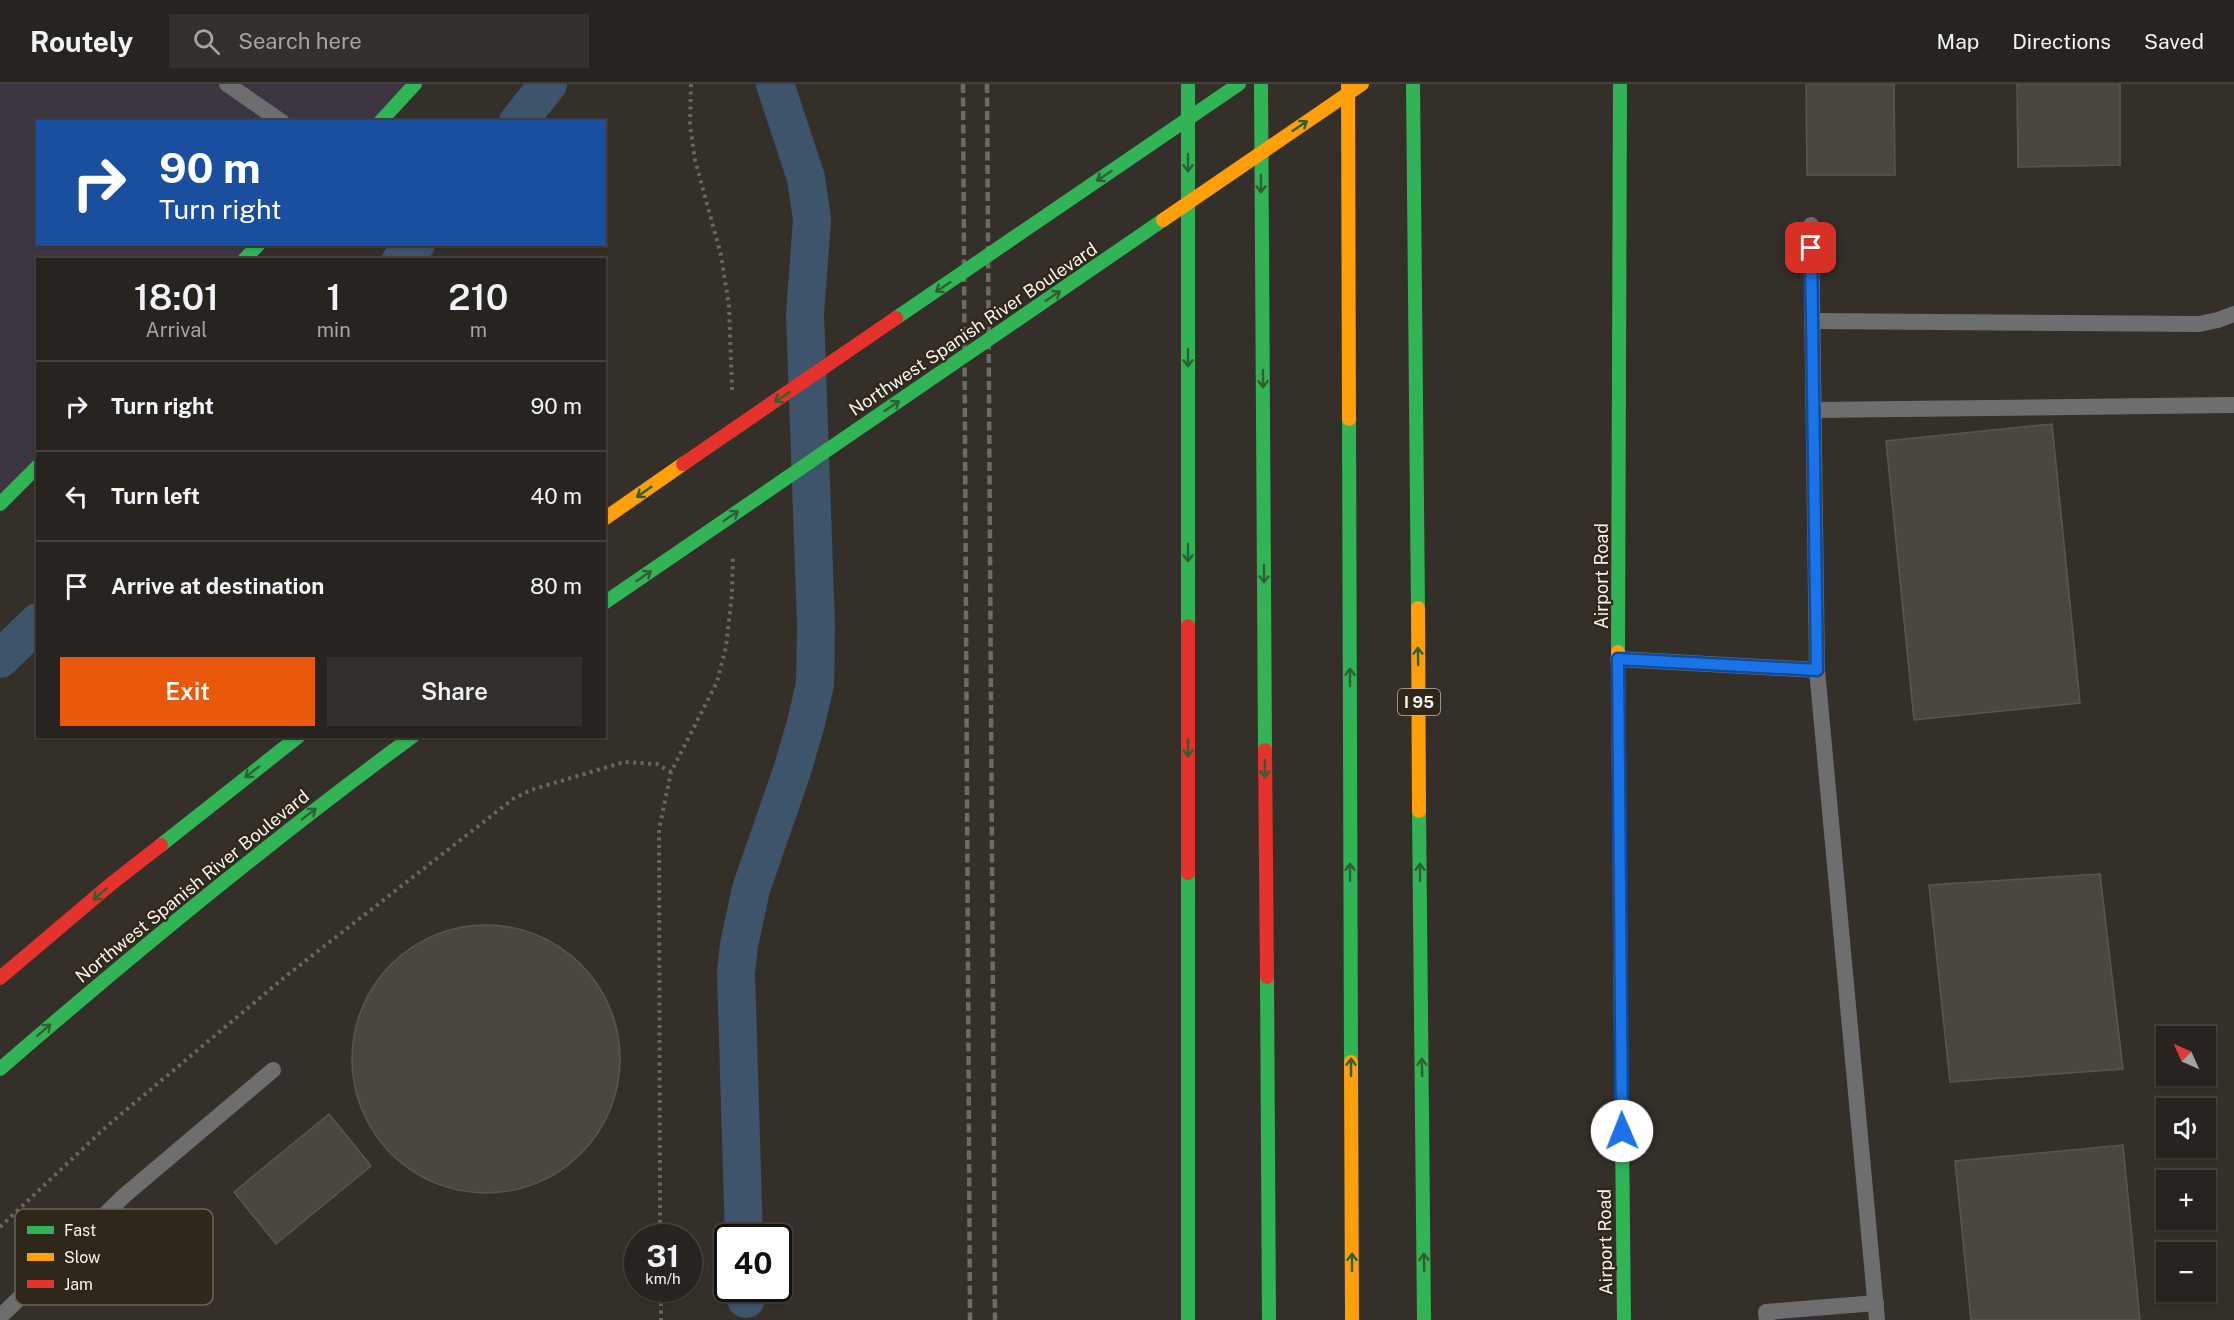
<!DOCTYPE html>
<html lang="en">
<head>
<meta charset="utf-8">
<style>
	:root { --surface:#27241f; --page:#33302c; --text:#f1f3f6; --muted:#a4a4a4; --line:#43413d; --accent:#ea580c }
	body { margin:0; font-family:"Public Sans",sans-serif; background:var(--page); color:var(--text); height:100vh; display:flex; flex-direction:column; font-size:22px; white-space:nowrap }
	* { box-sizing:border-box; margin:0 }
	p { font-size:20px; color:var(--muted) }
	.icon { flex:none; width:33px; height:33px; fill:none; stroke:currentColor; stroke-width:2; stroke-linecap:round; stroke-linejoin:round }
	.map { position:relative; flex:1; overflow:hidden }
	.drawer { position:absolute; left:36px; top:174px; width:570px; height:480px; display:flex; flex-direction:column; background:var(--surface); border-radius:0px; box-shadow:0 2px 4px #0004,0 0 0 2px var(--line) }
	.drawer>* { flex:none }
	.hud { position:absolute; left:36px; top:36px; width:570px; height:126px; border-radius:0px; box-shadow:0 2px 4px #0004,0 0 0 2px var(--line); background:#1a4fa0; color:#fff; overflow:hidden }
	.needle { width:39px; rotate:315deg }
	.controls { position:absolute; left:2156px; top:942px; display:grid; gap:12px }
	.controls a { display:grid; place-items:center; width:60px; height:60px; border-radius:0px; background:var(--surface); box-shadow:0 2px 4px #0004,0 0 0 2px var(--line); font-size:30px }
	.speed { position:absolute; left:624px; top:1140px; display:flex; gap:12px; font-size:30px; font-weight:700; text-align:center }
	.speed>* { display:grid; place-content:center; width:78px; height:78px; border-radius:50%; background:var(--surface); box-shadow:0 2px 4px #0004,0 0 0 2px var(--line); line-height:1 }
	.speed small { font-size:15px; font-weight:400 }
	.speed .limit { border:3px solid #111; border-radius:9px; background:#fff; color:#111 }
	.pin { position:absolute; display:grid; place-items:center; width:51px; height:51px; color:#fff; margin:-26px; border-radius:12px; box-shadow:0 3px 9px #0006 }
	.me { position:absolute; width:66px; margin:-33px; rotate:359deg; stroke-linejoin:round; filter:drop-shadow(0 0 4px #0008) }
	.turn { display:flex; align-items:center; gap:21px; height:126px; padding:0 24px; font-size:27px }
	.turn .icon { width:78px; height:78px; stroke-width:2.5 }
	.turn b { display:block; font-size:42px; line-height:51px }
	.eta { display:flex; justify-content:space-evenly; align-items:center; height:102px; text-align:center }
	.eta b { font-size:36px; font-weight:600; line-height:42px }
	.action { display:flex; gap:12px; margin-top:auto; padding:12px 24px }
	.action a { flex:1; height:69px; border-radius:0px; background:var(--accent); color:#fff; font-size:24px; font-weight:600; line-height:69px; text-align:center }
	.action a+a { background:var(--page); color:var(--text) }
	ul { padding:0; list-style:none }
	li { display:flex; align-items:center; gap:18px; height:90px; padding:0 24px; border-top:2px solid var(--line) }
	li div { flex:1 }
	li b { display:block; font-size:22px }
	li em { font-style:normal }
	header { display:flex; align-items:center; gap:36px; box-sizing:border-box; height:84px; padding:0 30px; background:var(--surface); border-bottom:2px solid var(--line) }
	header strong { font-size:28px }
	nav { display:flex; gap:33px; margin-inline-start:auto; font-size:21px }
	.search { width:420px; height:54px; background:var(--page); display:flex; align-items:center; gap:15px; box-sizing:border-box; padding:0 21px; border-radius:0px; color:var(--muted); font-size:22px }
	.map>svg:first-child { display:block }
</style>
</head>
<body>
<header>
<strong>Routely</strong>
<div class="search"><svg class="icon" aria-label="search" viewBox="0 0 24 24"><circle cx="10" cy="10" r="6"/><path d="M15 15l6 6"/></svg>Search here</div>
<nav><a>Map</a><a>Directions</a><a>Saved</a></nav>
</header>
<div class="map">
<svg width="2234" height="1236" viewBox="0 0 2234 1236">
	<rect width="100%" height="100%" fill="#343029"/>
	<!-- commercial -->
	<polygon fill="#3e3542" points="0,0 415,0 380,37 38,38 38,160 259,161 244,175 38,176 37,382 0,420"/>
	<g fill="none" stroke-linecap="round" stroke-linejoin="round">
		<!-- canal -->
		<g stroke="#3e546b" stroke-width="38">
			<polyline points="518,38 548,0"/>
			<polyline points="401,176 416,160"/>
			<polyline points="0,575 38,538"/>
			<polyline points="744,1154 736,889 739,861 751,805 792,687 806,639 815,600 816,541 805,230 812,136 806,94 775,0"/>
			<polyline points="746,1204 746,1215"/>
		</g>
	</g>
	<!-- building -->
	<g fill="#4a4741" stroke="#595650" stroke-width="1.5">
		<polygon points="1806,0 1894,0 1895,91 1807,91"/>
		<polygon points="2017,0 2120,0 2120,81 2018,83"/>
		<polygon points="2052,340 2080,619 1914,636 1886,357"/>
		<polygon points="2100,790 2123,985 1950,998 1929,801"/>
		<circle cx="486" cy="975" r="134"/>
		<polygon points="329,1030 371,1082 276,1160 234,1108"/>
		<polygon points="2123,1061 2140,1236 1971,1236 1955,1077"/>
	</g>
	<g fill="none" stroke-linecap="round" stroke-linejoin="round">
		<!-- path -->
		<g stroke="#6a6865" stroke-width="4" stroke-dasharray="3 4.5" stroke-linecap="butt">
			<polyline points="691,0 690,41 695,76 721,171 729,222 732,306"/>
			<polyline points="0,1143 107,1042 286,892 513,715 531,706 624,678 657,680 671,688"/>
			<polyline points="660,1154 659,746 671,688 717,598 726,563 732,510 733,472"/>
			<polyline points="661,1204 661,1236"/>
		</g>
		<!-- lane -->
		<g stroke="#6e6e6f" stroke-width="16">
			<polyline points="227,0 282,38"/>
			<polyline points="1811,141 1817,586 1877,1236"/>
			<polyline points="1812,237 2199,240 2218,236 2234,230"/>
			<polyline points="1814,326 2234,321"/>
			<polyline points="1618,575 1817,586"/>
			<polyline points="0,1233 125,1111 273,986"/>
			<polyline points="1767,1236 1766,1228 1876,1219"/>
		</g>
		<!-- fast -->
		<g stroke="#30b455" stroke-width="14">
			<polyline points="1188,0 1188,542"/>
			<polyline points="1261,0 1265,666"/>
			<polyline points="1413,0 1418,524"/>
			<polyline points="380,38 415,0"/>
			<polyline points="244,176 259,160"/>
			<polyline points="1349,335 1351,978"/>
			<polyline points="0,420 38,382"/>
			<polyline points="604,519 683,465"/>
			<polyline points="1618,568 1620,0"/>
			<polyline points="1419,727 1424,1236"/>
			<polyline points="161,761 299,652"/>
			<polyline points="1188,789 1188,1236"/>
			<polyline points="1267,893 1269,1236"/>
			<polyline points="1621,956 1624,1236"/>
			<path d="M0 985C134 869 270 757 413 652"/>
		</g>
		<!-- slow -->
		<g stroke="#ff9f0a" stroke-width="14">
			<polyline points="1348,0 1349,335"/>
			<polyline points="604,435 683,380"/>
			<polyline points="1418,524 1419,727"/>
			<polyline points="1618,568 1621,956"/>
			<polyline points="1351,978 1352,1236"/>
		</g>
		<!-- jam -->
		<g stroke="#e5322d" stroke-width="14">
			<polyline points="1188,542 1188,789"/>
			<polyline points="1265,666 1267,893"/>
			<polyline points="0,894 111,800 161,761"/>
		</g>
		<!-- rail -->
		<g stroke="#6b6b68" stroke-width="4.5" stroke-dasharray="9 4.5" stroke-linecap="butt">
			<polyline points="963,0 970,1236"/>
			<polyline points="987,0 995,1236"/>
		</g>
		<!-- fast-bridge -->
		<g stroke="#30b455" stroke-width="14">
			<polyline points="896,234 1239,0"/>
			<polyline points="683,465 1163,136"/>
		</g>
		<!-- slow-bridge -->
		<polyline stroke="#ff9f0a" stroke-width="14" points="1163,136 1362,0"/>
		<!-- jam-bridge -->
		<polyline stroke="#e5322d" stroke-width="14" points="683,380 896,234"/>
	</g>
	<!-- one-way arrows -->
	<defs><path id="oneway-shaft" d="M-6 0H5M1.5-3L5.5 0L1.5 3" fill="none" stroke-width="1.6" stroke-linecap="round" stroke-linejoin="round" transform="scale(1.5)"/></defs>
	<g stroke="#2f5f32">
		<use href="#oneway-shaft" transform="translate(1300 42) rotate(-34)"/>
		<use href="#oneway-shaft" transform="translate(1188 79) rotate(90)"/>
		<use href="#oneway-shaft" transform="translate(1104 92) rotate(146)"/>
		<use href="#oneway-shaft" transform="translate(1261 100) rotate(90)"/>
		<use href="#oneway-shaft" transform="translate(943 203) rotate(146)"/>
		<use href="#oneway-shaft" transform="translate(1053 212) rotate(-34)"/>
		<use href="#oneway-shaft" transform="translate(1188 274) rotate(90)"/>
		<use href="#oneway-shaft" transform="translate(1263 295) rotate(90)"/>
		<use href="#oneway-shaft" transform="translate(782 313) rotate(146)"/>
		<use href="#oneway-shaft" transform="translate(892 322) rotate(-34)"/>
		<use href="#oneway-shaft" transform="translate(644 408) rotate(145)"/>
		<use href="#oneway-shaft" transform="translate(731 432) rotate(-34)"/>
		<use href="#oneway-shaft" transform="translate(1188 469) rotate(90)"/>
		<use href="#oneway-shaft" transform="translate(1264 490) rotate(90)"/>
		<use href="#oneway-shaft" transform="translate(644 492) rotate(-34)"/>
		<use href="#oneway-shaft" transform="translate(1418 572) rotate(-91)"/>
		<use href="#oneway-shaft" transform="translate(1350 593) rotate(-90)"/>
		<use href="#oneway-shaft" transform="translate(1188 664) rotate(90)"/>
		<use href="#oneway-shaft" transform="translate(1265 685) rotate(90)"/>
		<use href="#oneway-shaft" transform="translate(252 688) rotate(142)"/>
		<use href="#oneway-shaft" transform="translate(309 730) rotate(-37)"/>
		<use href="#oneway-shaft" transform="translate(1350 788) rotate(-90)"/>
		<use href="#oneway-shaft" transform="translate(1420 788) rotate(-91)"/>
		<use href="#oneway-shaft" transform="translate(100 810) rotate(140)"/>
		<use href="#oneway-shaft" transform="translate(44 946) rotate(-41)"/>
		<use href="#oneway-shaft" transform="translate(1351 983) rotate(-90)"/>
		<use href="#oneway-shaft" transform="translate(1422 983) rotate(-91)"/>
		<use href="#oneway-shaft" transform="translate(1352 1178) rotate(-90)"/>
		<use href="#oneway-shaft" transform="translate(1424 1178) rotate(-91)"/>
	</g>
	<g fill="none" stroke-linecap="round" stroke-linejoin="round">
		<!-- route casing -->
		<g stroke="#114b97" stroke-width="15">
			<polyline id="route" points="1622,1047 1618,575 1817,586 1811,164"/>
		</g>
		<!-- route -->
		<use href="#route" stroke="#1a73e8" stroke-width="10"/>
	</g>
	<g text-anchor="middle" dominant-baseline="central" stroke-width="4.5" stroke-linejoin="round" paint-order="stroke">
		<!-- shield labels -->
		<rect fill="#2f271a" stroke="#bdb6ad" stroke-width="1.5" x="1398" y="605" width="42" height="26" rx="4.5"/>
		<g font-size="16" font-weight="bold" fill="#faf4ec">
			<text x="1419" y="618">I 95</text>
		</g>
		<!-- street labels -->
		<g font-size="18" fill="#faf4ec" stroke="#2f271a">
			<text transform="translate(973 245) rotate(-34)">Northwest Spanish River Boulevard</text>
			<text transform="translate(1601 492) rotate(-90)">Airport Road</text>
			<text transform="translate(192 802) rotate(-39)">Northwest Spanish River Boulevard</text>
			<text transform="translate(1605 1158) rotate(-91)">Airport Road</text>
		</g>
	</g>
	<!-- legend -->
	<rect x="15" y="1125" width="198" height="96" rx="9" fill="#2f271a" stroke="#6c6459" stroke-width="1.5"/>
	<rect x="27" y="1142" width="27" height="8" fill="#30b455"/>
	<rect x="27" y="1169" width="27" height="8" fill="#ff9f0a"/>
	<rect x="27" y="1196" width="27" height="8" fill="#e5322d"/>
	<g font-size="16" fill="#faf4ec">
		<text x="64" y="1152">Fast</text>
		<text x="64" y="1179">Slow</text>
		<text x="64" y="1206">Jam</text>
	</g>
</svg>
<div class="controls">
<a><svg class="needle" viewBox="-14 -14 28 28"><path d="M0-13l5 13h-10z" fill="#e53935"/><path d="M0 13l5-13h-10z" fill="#a4a4a4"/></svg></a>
<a><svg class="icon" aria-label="sound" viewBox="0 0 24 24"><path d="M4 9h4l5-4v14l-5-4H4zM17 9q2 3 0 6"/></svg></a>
<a>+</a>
<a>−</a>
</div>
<div class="speed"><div>31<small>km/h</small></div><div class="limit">40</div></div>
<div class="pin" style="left:1811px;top:164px;background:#d93025"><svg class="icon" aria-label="arrive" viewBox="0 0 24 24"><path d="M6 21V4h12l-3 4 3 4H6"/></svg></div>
<svg class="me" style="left:1622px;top:1047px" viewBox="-20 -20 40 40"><circle r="19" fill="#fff"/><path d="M0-13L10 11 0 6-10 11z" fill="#1a73e8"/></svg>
<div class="hud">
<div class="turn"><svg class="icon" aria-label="right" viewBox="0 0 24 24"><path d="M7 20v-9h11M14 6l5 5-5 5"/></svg><div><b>90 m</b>Turn right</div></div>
</div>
<section class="drawer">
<div class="eta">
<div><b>18:01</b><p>Arrival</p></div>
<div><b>1</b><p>min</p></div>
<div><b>210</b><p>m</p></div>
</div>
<ul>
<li><svg class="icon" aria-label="right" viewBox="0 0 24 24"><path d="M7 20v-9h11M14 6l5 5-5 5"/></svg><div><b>Turn right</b></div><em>90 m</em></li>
<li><svg class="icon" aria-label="left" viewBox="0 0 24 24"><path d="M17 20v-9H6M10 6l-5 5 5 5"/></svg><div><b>Turn left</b></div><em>40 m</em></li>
<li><svg class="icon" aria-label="arrive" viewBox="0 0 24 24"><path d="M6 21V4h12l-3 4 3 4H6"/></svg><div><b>Arrive at destination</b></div><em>80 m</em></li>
</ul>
<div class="action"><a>Exit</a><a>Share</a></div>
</section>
</div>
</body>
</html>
